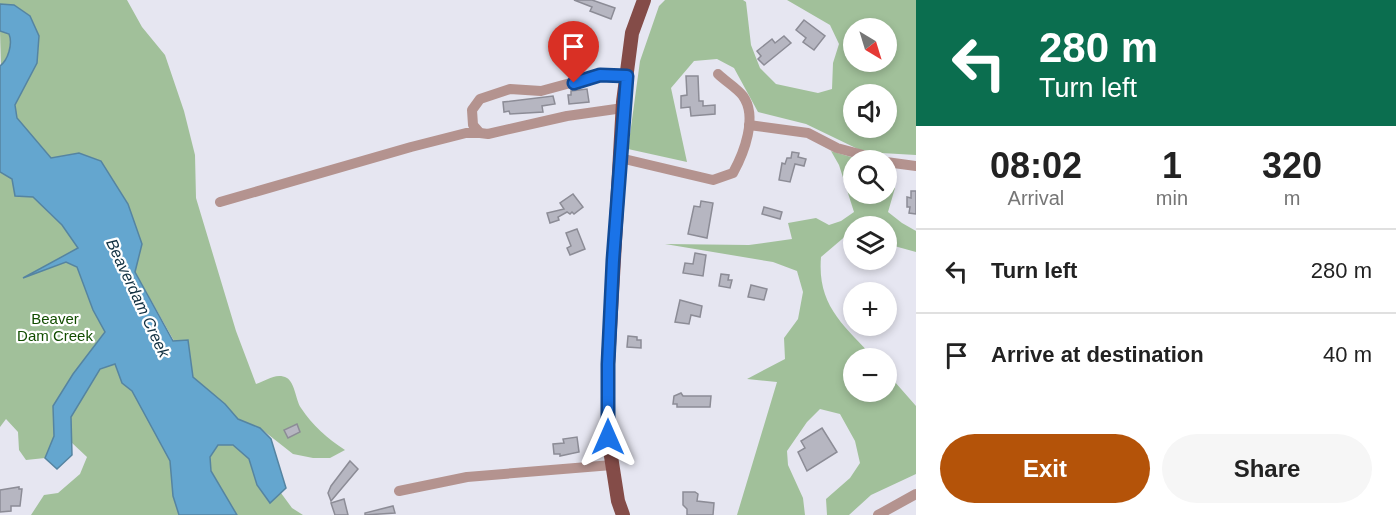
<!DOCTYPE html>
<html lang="en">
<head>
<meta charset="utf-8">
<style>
	:root { --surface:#fff; --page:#f6f6f6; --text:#222; --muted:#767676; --line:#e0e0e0; --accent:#b45309 }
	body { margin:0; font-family:Arial,sans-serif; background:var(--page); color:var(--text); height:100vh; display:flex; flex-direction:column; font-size:22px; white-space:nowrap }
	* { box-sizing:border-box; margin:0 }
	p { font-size:20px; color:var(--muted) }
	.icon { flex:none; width:33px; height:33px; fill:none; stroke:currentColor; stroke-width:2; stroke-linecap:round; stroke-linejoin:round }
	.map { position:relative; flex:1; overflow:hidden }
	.details { display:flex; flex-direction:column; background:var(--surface); width:480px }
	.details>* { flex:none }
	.top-card { background:#0b6e4f; color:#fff; overflow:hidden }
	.needle { width:39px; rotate:142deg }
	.fabs { position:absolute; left:843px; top:18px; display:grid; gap:12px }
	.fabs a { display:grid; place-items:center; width:54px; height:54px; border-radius:50%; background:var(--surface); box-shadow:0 3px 9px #0003; font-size:30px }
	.pin { position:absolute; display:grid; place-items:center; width:51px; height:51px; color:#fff; margin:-62px -26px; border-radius:50% 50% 50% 0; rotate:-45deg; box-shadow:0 0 6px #0007 }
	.pin .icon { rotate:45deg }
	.me { position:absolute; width:66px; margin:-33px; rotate:0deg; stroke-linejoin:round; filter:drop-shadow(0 0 4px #0008) }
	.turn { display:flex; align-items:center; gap:21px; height:126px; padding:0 24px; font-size:27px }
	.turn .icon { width:78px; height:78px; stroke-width:2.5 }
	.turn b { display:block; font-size:42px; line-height:51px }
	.eta { display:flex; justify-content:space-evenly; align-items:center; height:102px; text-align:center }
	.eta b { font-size:36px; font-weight:600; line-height:42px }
	.primary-button { display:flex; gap:12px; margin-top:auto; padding:12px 24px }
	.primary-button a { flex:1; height:69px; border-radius:36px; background:var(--accent); color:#fff; font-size:24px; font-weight:600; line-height:69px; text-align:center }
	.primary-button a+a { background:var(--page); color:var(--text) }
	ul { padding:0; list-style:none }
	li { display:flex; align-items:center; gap:18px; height:84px; padding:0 24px; border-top:2px solid var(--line) }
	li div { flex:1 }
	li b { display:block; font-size:22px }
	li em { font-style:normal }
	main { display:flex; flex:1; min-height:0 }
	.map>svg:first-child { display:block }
</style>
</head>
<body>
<main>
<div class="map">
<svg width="916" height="515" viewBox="0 0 916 515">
	<rect width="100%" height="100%" fill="#e6e6f1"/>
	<!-- green -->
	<g fill="#a1c09a" fill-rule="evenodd">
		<path d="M0 0H127L142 27 165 55 184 111 195 155 196 198 236 331 256 384C266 381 276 372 287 378 295 383 296 401 301 408 313 426 327 438 345 450L330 458H313L293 454 260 428 238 419 225 404 193 377 188 340 174 341 135 272 141 243 128 204 101 161 79 153 51 158 17 118 15 105 37 63 39 36 30 16 14 5 0 4Z"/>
		<path d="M665 0H743L746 2 751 45 760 68 776 84 818 93 832 89 833 63 839 44 830 25 787 0H916V155L864 152 806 124 758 112 734 68 717 59 694 61 671 88 687 162 628 149 640 61 659 6ZM854 28H886V62H854ZM854 94H886V128H854Z"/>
		<path d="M0 31 9 34C13 44 8 58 1 66Z"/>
		<path d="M831 151 861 160H854V194H886L887 168 893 170 895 188 888 212 902 223 916 231V252L887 244 886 226H854L853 236 848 234 821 257C817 306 844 325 874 358H854V392H886L887 373 916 406V474L871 495 849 515H827L826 499 850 478 860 463 855 441 840 414 820 409 807 422 787 451 788 465 803 498 805 515H737L777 382 747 379 785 359 784 338 798 319 803 292 797 271 773 262 665 244 749 245 792 239 788 223 816 218 829 225 841 221 854 212 839 165Z"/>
		<polygon points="5,159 49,213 62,225 93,265 178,458 186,515 31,515 44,495 58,493 80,474 87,457 71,442 71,417 53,406 54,436 45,458 26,460 19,450 18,432 6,419 0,427 0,165"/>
		<polygon points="217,445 233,445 249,459 257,485 269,502 281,493 292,508 303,515 237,515 211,471 210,457"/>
	</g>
	<!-- water -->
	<path fill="#64a6cf" stroke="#5584a1" stroke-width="1.5" d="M0 4 14 5 30 16 39 36 37 63 15 105 17 118 51 158 79 153 101 161 128 204 142 244 135 272 173 341 188 340 193 377 225 404 238 419 260 428 271 439 286 488 270 503 257 485 249 459 233 445H218L210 457 211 471 237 515H179L173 496 170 461 132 391 122 383 115 364 100 369 71 417 72 455 57 469 45 458 54 436 53 406 73 374 105 332 93 310 77 267 66 262 23 278 78 248 62 225 33 197 15 196 12 179 0 172V66C8 60 13 44 9 34L0 31Z"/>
	<!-- building -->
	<g fill="#b6b6c1" stroke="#8c8c96" stroke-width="1.5">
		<polygon points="574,0 592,0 615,8 611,19 590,11 592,7"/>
		<polygon points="804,20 825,36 814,50 803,42 806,38 796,30"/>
		<polygon points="784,36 791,43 764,65 758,59 761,56 757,51 772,39 775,43"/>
		<polygon points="686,76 698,76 699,101 703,101 703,106 715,105 715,114 691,116 690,107 681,108 681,96 687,95"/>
		<polygon points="587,89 589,102 569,104 568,95 571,95 571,91"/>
		<polygon points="553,96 555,104 542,106 543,112 510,114 509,111 504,112 503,102"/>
		<polygon points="792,152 799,153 798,157 806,159 804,166 795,164 790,182 779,180 782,163 785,164 787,158 791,158"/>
		<polygon points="911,191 916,191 916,214 909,213 910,207 907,207 907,197 911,198"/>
		<polygon points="573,194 583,207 574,214 572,212 570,214 567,212 558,217 559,220 550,223 547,213 564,209 560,203"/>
		<polygon points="701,201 713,203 707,238 688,234 694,206 700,207"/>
		<polygon points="764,207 782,212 780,219 762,214"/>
		<polygon points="577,229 585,249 570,255 567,248 571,246 566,233"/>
		<polygon points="695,253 706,255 703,276 683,273 685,263 693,264"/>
		<polygon points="721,274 729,275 728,280 732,280 730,288 719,286"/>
		<polygon points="751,285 767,289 764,300 748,297"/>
		<polygon points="680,300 702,306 700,317 691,315 689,324 675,322"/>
		<polygon points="628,336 637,337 637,340 641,340 641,348 627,347"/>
		<polygon points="681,393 683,396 711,396 710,407 677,407 677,404 673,404 674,396"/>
		<polygon points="297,424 300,432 288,438 284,430"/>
		<polygon points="822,428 837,452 807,471 798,452 805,448 801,441"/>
		<polygon points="577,437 579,452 560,456 560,454 554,454 553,444 564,443 563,439"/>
		<polygon points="350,461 358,469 331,501 328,493 331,486"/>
		<polygon points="19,487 19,489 22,489 20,506 11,506 11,511 0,512 0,490"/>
		<polygon points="683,492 695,492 698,494 697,501 714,503 713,515 687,515 687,509 683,505"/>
		<polygon points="344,499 348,515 335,515 331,503"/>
		<polygon points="393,506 395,513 365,515 365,513"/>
	</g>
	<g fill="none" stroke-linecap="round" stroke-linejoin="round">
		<!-- minor -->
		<g stroke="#b4938f" stroke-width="10">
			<polyline points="623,108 567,116 488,134 480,133 473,125 472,110 480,99 510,89 541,91 600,75 627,76"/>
			<polyline points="749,125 808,133 837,148 882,160"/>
			<path d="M620 158 713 180 733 173C744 153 758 117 743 96 737 88 725 81 718 74"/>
			<polyline points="886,162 916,166"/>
			<polyline points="220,202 411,147 466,133 480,133"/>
			<polyline points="399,491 467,477 612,465"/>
			<polyline points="878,515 916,494"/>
		</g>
		<!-- major -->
		<polyline stroke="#844c48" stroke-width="14" points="623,515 618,501 608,437 608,364 623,102 632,33 644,0"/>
	</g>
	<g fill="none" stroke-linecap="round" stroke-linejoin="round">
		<!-- route casing -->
		<g stroke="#114b97" stroke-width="15">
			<polyline id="route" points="574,83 600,75 627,76 613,260 608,364 608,437"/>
		</g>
		<!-- route -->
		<use href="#route" stroke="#1a73e8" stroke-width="10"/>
	</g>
	<g text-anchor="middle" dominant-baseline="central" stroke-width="4.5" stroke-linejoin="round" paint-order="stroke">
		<!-- park labels -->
		<g font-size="15" fill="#124d00" stroke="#fff">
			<text x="55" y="318">Beaver<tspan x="55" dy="17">Dam Creek</tspan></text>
		</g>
		<!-- water labels -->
		<g font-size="16" font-style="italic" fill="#113041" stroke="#fff">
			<text transform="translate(138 298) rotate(65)">Beaverdam Creek</text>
		</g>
	</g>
</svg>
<div class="fabs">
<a><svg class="needle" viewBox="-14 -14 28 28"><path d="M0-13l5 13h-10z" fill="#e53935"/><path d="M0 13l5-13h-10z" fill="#767676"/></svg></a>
<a><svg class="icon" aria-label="sound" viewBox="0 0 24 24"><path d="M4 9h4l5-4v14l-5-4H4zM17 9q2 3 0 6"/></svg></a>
<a><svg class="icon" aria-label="search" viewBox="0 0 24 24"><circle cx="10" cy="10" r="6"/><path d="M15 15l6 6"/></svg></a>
<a><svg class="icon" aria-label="layers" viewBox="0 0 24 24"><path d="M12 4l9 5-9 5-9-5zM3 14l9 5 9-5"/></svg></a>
<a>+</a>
<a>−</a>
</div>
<div class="pin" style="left:574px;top:83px;background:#d93025"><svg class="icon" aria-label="arrive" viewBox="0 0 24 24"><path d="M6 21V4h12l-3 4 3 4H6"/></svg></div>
<svg class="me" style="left:608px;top:437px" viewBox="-20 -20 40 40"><path d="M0-17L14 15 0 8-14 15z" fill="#1a73e8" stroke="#fff" stroke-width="4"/></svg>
</div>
<section class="details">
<div class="top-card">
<div class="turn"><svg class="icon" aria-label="left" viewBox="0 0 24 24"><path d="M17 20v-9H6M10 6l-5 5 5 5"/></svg><div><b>280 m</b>Turn left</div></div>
</div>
<div class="eta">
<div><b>08:02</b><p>Arrival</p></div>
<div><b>1</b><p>min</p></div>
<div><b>320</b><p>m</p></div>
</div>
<ul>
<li><svg class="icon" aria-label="left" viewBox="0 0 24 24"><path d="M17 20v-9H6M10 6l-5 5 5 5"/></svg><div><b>Turn left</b></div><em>280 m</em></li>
<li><svg class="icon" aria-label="arrive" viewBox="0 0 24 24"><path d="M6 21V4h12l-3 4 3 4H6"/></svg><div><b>Arrive at destination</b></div><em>40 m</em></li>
</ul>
<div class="primary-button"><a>Exit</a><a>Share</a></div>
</section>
</main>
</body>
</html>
